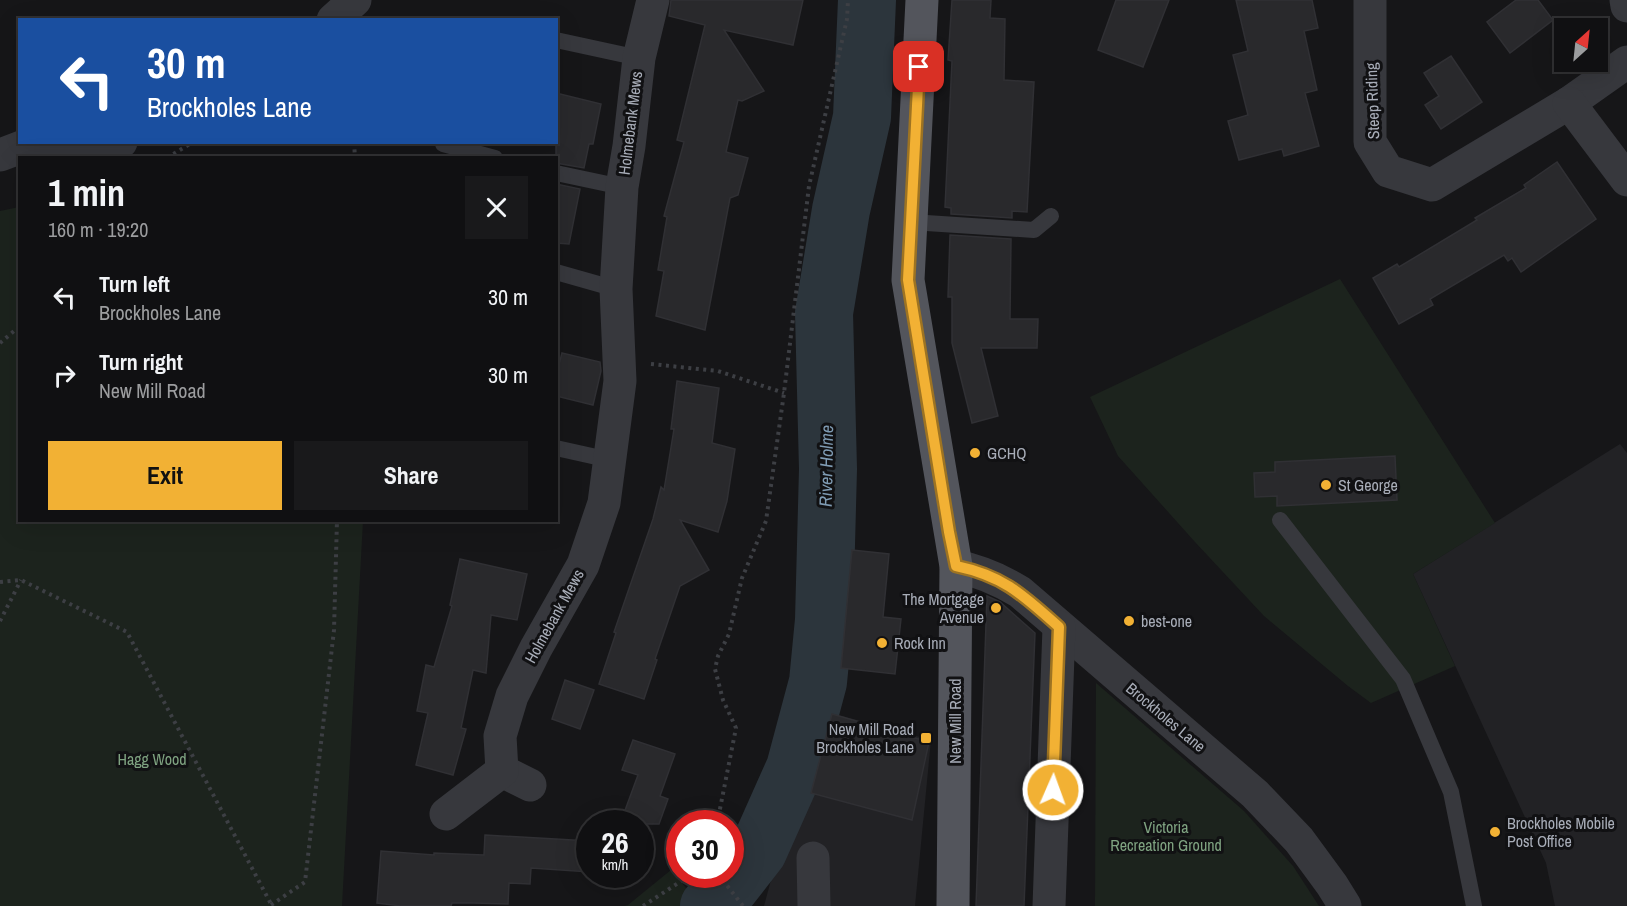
<!DOCTYPE html>
<html lang="en">
<head>
<meta charset="utf-8">
<style>
	:root { --surface:#101012; --page:#19191b; --text:#f1f3f6; --muted:#9c9d9f; --line:#303032; --accent:#f2b134 }
	body { margin:0; font-family:"Archivo Narrow",sans-serif; background:var(--page); color:var(--text); height:100vh; display:flex; flex-direction:column; font-size:22px; white-space:nowrap }
	* { box-sizing:border-box; margin:0 }
	p { font-size:20px; color:var(--muted) }
	.icon { flex:none; width:33px; height:33px; fill:none; stroke:currentColor; stroke-width:2; stroke-linecap:round; stroke-linejoin:round }
	.map { position:relative; flex:1; overflow:hidden }
	.details { position:absolute; left:18px; top:156px; width:540px; height:366px; display:flex; flex-direction:column; background:var(--surface); border-radius:0px; box-shadow:0 6px 24px #0002,0 0 0 2px var(--line) }
	.details>* { flex:none }
	.guide { position:absolute; left:18px; top:18px; width:540px; height:126px; border-radius:0px; box-shadow:0 6px 24px #0002,0 0 0 2px var(--line); background:#1a4fa0; color:#fff; overflow:hidden }
	.needle { width:39px; rotate:27deg }
	.fabs { position:absolute; left:1554px; top:18px; display:grid; gap:12px }
	.fabs a { display:grid; place-items:center; width:54px; height:54px; border-radius:0px; background:var(--surface); box-shadow:0 6px 24px #0002,0 0 0 2px var(--line); font-size:30px }
	.speed { position:absolute; left:576px; top:810px; display:flex; gap:12px; font-size:30px; font-weight:700; text-align:center }
	.speed>* { display:grid; place-content:center; width:78px; height:78px; border-radius:50%; background:var(--surface); box-shadow:0 6px 24px #0002,0 0 0 2px var(--line); line-height:1 }
	.speed small { font-size:15px; font-weight:400 }
	.speed .limit { border:9px solid #d22; background:#fff; color:#111 }
	.pin { position:absolute; display:grid; place-items:center; width:51px; height:51px; color:#fff; margin:-26px; border-radius:12px; box-shadow:0 3px 9px #0006 }
	.me { position:absolute; width:66px; margin:-33px; rotate:2deg; stroke-linejoin:round; filter:drop-shadow(0 0 4px #0008) }
	.turn { display:flex; align-items:center; gap:21px; height:126px; padding:0 30px; font-size:27px }
	.turn .icon { width:78px; height:78px; stroke-width:2.5 }
	.turn b { display:block; font-size:42px; line-height:51px }
	.round { display:grid; place-items:center; flex:none; width:63px; height:63px; border-radius:0px; background:var(--page) }
	.overview { display:flex; align-items:center; justify-content:space-between; height:102px; padding:0 30px }
	h1 { font-size:36px; font-weight:700; line-height:45px }
	.action { display:flex; gap:12px; margin-top:auto; padding:12px 30px }
	.action a { flex:1; height:69px; border-radius:0px; background:var(--accent); color:#111; font-size:24px; font-weight:700; line-height:69px; text-align:center }
	.action a+a { background:var(--page); color:var(--text) }
	ul { padding:0; list-style:none }
	li { display:flex; align-items:center; gap:18px; height:78px; padding:0 30px }
	li div { flex:1 }
	li b { display:block; font-size:22px }
	li em { font-style:normal }
	.map>svg:first-child { display:block }
</style>
</head>
<body>
<div class="map">
<svg width="1627" height="906" viewBox="0 0 1627 906">
	<rect width="100%" height="100%" fill="#161618"/>
	<!-- built -->
	<g fill="#222225">
		<polygon points="1620,444 1627,453 1627,906 1555,906 1546,863 1413,574"/>
		<polygon points="831,713 931,740 915,906 764,906 771,880 805,797"/>
	</g>
	<!-- green -->
	<g fill="#1c231d">
		<polygon points="19,207 20,520 363,521 342,906 0,906 0,211"/>
		<polygon points="1340,279 1495,523 1413,574 1455,666 1371,703 1348,686 1264,616 1195,542 1118,456 1090,397"/>
		<polygon points="1096,683 1244,811 1293,866 1319,906 1095,906"/>
		<polygon points="671,870 701,906 624,906 628,905"/>
	</g>
	<g fill="none" stroke-linecap="round" stroke-linejoin="round">
		<!-- river -->
		<polyline stroke="#2c353c" stroke-width="58" points="709,906 722,897 758,851 795,768 818,682 824,620 828,469 824,313 841,210 862,117 867,0"/>
	</g>
	<!-- building -->
	<g fill="#29292c" stroke="#303034" stroke-width="1.5">
		<polygon points="671,0 803,0 793,45 724,30 764,91 742,101 738,100 726,152 748,158 738,195 730,198 705,330 656,316 664,271 658,270 667,217 664,216 684,142 677,140 705,25 669,16"/>
		<polygon points="952,0 991,0 990,18 1005,19 1004,80 1034,82 1027,212 1012,211 1012,218 951,214 951,208 945,207 952,61 948,60"/>
		<polygon points="1116,0 1169,0 1143,67 1098,50"/>
		<polygon points="1236,0 1312,0 1318,28 1304,31 1317,90 1305,93 1319,146 1284,156 1282,149 1239,160 1228,121 1248,115 1233,55 1248,51"/>
		<polygon points="1516,0 1538,0 1553,20 1510,53 1487,22"/>
		<polygon points="1451,56 1482,102 1441,129 1425,105 1439,96 1424,73"/>
		<polygon points="556,93 601,104 593,144 589,144 584,168 556,163"/>
		<polygon points="1557,162 1596,219 1521,272 1512,258 1508,261 1504,255 1430,299 1433,305 1399,324 1373,278 1397,264 1399,267 1477,220 1475,218 1526,188 1524,185"/>
		<polygon points="556,184 580,189 569,244 556,243"/>
		<polygon points="950,235 1011,239 1010,319 1038,319 1037,348 981,348 998,416 972,423 952,343 952,297 948,297"/>
		<polygon points="562,353 600,362 601,371 593,405 556,396 556,376"/>
		<polygon points="677,381 719,388 712,443 735,449 727,501 718,532 680,520 709,570 680,586 655,659 657,660 644,699 599,684 616,633 614,632 653,519 661,487 664,490 674,429 671,429"/>
		<polygon points="1395,456 1397,500 1277,506 1277,496 1255,497 1254,473 1275,472 1275,462"/>
		<polygon points="852,550 889,554 883,617 901,619 895,674 841,668"/>
		<polygon points="460,559 527,574 517,620 491,615 486,673 473,670 461,728 466,729 453,775 416,765 428,713 417,711 426,665 434,667 452,606 450,605"/>
		<polygon points="987,596 1000,602 1035,633 1024,906 976,906"/>
		<polygon points="565,680 594,690 580,729 552,719"/>
		<polygon points="832,714 929,742 912,820 811,793"/>
		<polygon points="633,740 675,754 660,796 668,799 659,824 620,824 638,775 622,770"/>
		<polygon points="485,835 590,841 590,872 531,868 530,884 509,883 508,904 473,903 452,903 451,906 401,906 377,903 381,851 434,855 434,853 484,855"/>
	</g>
	<g fill="none" stroke-linecap="round" stroke-linejoin="round">
		<!-- path -->
		<g stroke="#3d3f44" stroke-width="4" stroke-dasharray="3 4.5" stroke-linecap="butt">
			<polyline points="354,142 355,158"/>
			<polyline points="167,158 193,142"/>
			<polyline points="0,343 20,326"/>
			<polyline points="651,364 718,371 784,393"/>
			<polyline points="0,582 21,580 127,632 271,904"/>
			<polyline points="0,621 21,580"/>
			<polyline points="717,824 736,728 723,700 715,669 718,656 729,634 742,578 766,521 784,393 809,186 847,19 848,0"/>
			<polyline points="718,874 743,906"/>
			<polyline points="271,905 305,882 334,630 337,520"/>
			<polyline points="643,906 692,874"/>
		</g>
		<!-- lane -->
		<g stroke="#37383d" stroke-width="16">
			<polyline points="556,40 639,58"/>
			<polyline points="443,144 495,158"/>
			<polyline points="556,173 622,187"/>
			<polyline points="911,222 1034,230 1051,216"/>
			<polyline points="556,272 616,289"/>
			<polyline points="556,448 610,460"/>
			<polyline points="1280,520 1403,679 1451,792 1474,906"/>
		</g>
		<!-- street -->
		<g stroke="#37383d" stroke-width="33">
			<polyline points="1370,0 1370,142 1388,171 1432,185 1569,103 1627,62"/>
			<polyline points="1626,0 1627,6"/>
			<polyline points="333,20 355,0"/>
			<polyline points="1569,103 1627,180"/>
			<polyline points="0,155 24,146 121,142"/>
			<path d="M956 566C980 571 999 579 1020 592L1255 794 1299 840 1332 885 1345 906"/>
			<polyline points="502,771 530,785"/>
			<polyline points="446,814 502,771 500,736 512,696 536,648 583,565 604,503 620,381 616,289 622,187 629,146 639,58 653,0"/>
			<polyline points="813,858 814,906"/>
			<polyline points="1049,906 1059,627"/>
		</g>
		<!-- primary -->
		<polyline stroke="#53555c" stroke-width="33" points="922,0 908,280 956,566 953,906"/>
	</g>
	<g fill="none" stroke-linecap="round" stroke-linejoin="round">
		<!-- route casing -->
		<g stroke="#9d7322" stroke-width="15">
			<path id="route" d="M919 67 908 280 949 532 956 566C1004 576 1023 595 1059 627L1053 790"/>
		</g>
		<!-- route -->
		<use href="#route" stroke="#f2b134" stroke-width="10"/>
	</g>
	<!-- markers -->
	<g fill="#f2b134" stroke="#111113" stroke-width="2">
		<circle cx="975" cy="453" r="6"/>
		<circle cx="1326" cy="485" r="6"/>
		<circle cx="996" cy="608" r="6"/>
		<circle cx="1129" cy="621" r="6"/>
		<circle cx="882" cy="643" r="6"/>
		<rect x="920" y="732" width="12" height="12" rx="3"/>
		<circle cx="1495" cy="832" r="6"/>
	</g>
	<g text-anchor="middle" dominant-baseline="central" stroke-width="6" stroke-linejoin="round" paint-order="stroke">
		<!-- street labels -->
		<g font-size="16" fill="#a8adb8" stroke="#111113">
			<text transform="translate(1372 101) rotate(-92)">Steep Riding</text>
			<text transform="translate(630 123) rotate(-83)">Holmebank Mews</text>
			<text transform="translate(554 616) rotate(-61)">Holmebank Mews</text>
			<text transform="translate(1166 717) rotate(40)">Brockholes Lane</text>
			<text transform="translate(955 721) rotate(-90)">New Mill Road</text>
		</g>
		<!-- poi labels -->
		<g font-size="16" fill="#a8adb8" stroke="#111113" text-anchor="start">
			<text x="987" y="453">GCHQ</text>
			<text x="1338" y="485">St George</text>
			<text x="984" y="599" text-anchor="end">The Mortgage<tspan x="984" dy="18">Avenue</tspan></text>
			<text x="1141" y="621">best-one</text>
			<text x="894" y="643">Rock Inn</text>
			<text x="914" y="729" text-anchor="end">New Mill Road<tspan x="914" dy="18">Brockholes Lane</tspan></text>
			<text x="1507" y="823">Brockholes Mobile<tspan x="1507" dy="18">Post Office</tspan></text>
		</g>
		<!-- park labels -->
		<g font-size="16" fill="#7fa381" stroke="#111113">
			<text x="152" y="759">Hagg Wood</text>
			<text x="1166" y="827">Victoria<tspan x="1166" dy="18">Recreation Ground</tspan></text>
		</g>
		<!-- water labels -->
		<g font-size="18" font-style="italic" fill="#7f9bb3" stroke="#111113">
			<text transform="translate(826 466) rotate(-89)">River Holme</text>
		</g>
	</g>
</svg>
<div class="fabs">
<a><svg class="needle" viewBox="-14 -14 28 28"><path d="M0-13l5 13h-10z" fill="#e53935"/><path d="M0 13l5-13h-10z" fill="#9c9d9f"/></svg></a>
</div>
<div class="speed"><div>26<small>km/h</small></div><div class="limit">30</div></div>
<div class="pin" style="left:919px;top:67px;background:#d93025"><svg class="icon" aria-label="arrive" viewBox="0 0 24 24"><path d="M6 21V4h12l-3 4 3 4H6"/></svg></div>
<svg class="me" style="left:1053px;top:790px" viewBox="-20 -20 40 40"><circle r="17" fill="#f2b134" stroke="#fff" stroke-width="3"/><path d="M0-11L8 9 0 5-8 9z" fill="#fff"/></svg>
<div class="guide">
<div class="turn"><svg class="icon" aria-label="left" viewBox="0 0 24 24"><path d="M17 20v-9H6M10 6l-5 5 5 5"/></svg><div><b>30 m</b>Brockholes Lane</div></div>
</div>
<section class="details">
<div class="overview"><div><h1>1 min</h1><p>160 m · 19:20</p></div><a class="round"><svg class="icon" aria-label="close" viewBox="0 0 24 24"><path d="M6 6l12 12M18 6L6 18"/></svg></a></div>
<ul>
<li><svg class="icon" aria-label="left" viewBox="0 0 24 24"><path d="M17 20v-9H6M10 6l-5 5 5 5"/></svg><div><b>Turn left</b><p>Brockholes Lane</p></div><em>30 m</em></li>
<li><svg class="icon" aria-label="right" viewBox="0 0 24 24"><path d="M7 20v-9h11M14 6l5 5-5 5"/></svg><div><b>Turn right</b><p>New Mill Road</p></div><em>30 m</em></li>
</ul>
<div class="action"><a>Exit</a><a>Share</a></div>
</section>
</div>
</body>
</html>
